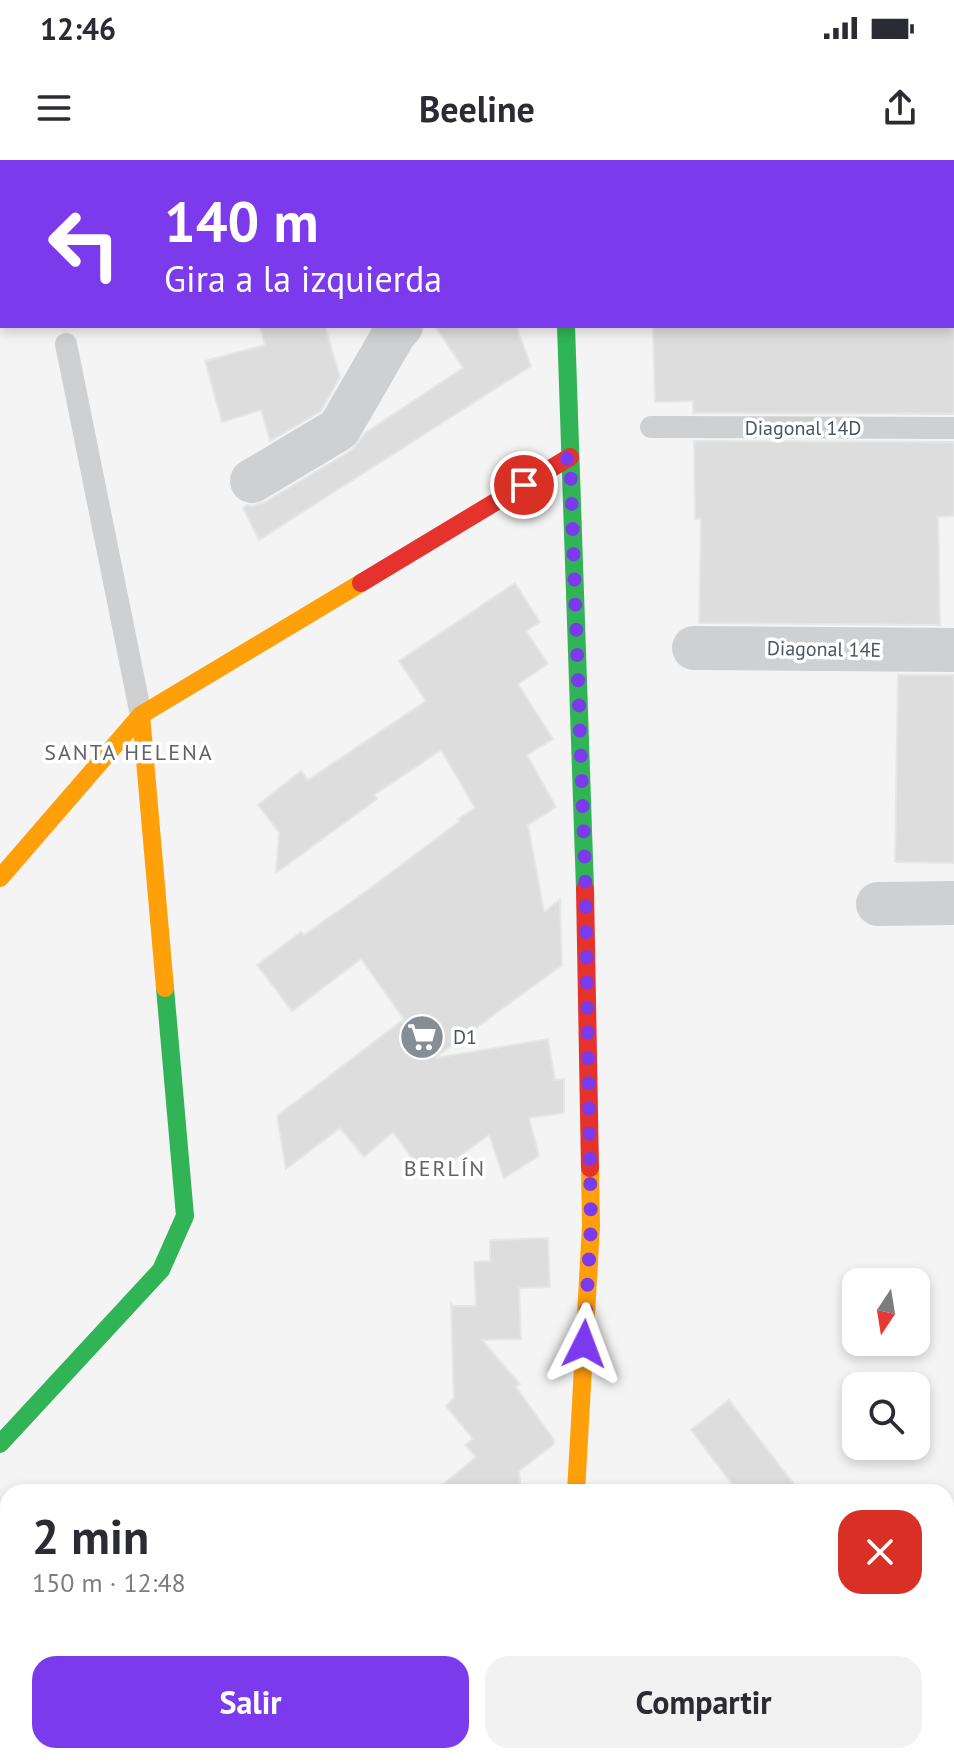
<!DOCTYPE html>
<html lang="es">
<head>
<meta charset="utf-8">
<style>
	:root { --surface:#fff; --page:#f2f2f3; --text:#2b2b33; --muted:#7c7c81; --accent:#7c3aed }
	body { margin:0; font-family:"PT Sans",sans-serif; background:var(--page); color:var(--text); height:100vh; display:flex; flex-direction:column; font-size:30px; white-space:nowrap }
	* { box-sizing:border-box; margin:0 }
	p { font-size:26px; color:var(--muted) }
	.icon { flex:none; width:44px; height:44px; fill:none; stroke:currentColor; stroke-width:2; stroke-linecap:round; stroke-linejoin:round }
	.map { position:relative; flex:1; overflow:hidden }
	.details { position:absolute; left:0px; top:1324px; width:954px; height:280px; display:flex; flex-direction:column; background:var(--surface); border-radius:24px 24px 0 0; box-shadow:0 4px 12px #0003 }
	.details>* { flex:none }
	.banner { position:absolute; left:0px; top:0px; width:954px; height:168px; box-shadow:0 4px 12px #0003; background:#7c3aed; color:#fff; overflow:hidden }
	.needle { width:52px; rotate:192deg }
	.tools { position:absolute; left:842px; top:1108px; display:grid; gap:16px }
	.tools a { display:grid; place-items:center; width:88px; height:88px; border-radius:16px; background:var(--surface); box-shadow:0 4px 12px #0003; font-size:40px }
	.pin { position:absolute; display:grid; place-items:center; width:68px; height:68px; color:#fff; margin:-34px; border:4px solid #fff; border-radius:50%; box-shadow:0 2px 8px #0007 }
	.me { position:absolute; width:88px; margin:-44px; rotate:3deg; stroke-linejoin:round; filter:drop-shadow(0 0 6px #0008) }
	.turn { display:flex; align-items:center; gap:28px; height:168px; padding:0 32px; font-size:36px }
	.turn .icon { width:104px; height:104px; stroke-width:2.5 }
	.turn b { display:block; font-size:56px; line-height:68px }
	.round { display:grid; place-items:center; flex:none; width:84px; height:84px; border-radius:24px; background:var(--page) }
	.head { display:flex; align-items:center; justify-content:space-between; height:136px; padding:0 32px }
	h1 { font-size:48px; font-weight:800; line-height:60px }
	.cta { display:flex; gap:16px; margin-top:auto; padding:16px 32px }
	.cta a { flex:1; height:92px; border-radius:24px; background:var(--accent); color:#fff; font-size:32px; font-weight:800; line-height:92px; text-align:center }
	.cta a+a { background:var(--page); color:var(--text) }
	.status { display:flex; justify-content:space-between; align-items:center; height:56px; padding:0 40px; background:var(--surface); direction:ltr }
	.status svg { height:22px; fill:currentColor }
	header { display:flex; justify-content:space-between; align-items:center; height:104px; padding:0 32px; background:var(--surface); font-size:36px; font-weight:800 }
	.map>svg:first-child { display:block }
</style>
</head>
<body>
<div class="status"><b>12:46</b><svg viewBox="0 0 49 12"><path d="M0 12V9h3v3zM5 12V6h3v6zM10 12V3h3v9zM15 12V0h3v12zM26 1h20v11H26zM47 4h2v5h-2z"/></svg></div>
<header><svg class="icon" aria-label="menu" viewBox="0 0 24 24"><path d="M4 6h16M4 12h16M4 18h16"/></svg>Beeline<svg class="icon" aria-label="share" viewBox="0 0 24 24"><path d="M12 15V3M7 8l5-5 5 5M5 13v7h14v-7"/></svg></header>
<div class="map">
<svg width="954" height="1604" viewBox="0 0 954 1604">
	<rect width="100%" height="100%" fill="#f4f4f4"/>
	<!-- building -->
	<g fill="#ddddde" stroke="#e5e6e7" stroke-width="2">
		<polygon points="260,166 325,166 340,217 321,251 270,281 261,250 222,262 205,201 265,185"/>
		<polygon points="435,166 516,166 531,206 259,380 243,348 247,345 253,346 265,342 352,290 365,273 463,208"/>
		<polygon points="653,166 954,166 954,254 693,253 693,241 655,242"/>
		<polygon points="694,281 954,282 954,356 938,357 940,465 699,463 701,359 695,359"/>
		<polygon points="515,423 540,462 526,471 548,504 518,524 553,579 527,595 556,647 528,665 544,752 560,739 562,805 435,898 548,879 555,920 564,919 564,953 529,958 539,996 504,1018 489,975 427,1019 393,972 364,997 340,968 286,1009 277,956 404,859 361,799 292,851 257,805 301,772 304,775 372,727 460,661 458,659 475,648 441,590 374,635 377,639 276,713 279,672 258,645 301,611 308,620 426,541 399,501"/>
		<polygon points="898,515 954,515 954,703 895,702"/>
		<polygon points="548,1078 550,1127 519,1128 521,1179 482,1180 520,1224 516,1227 554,1280 554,1284 519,1311 521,1332 434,1332 476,1297 465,1285 473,1279 446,1246 454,1238 451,1144 453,1146 476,1146 474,1102 490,1101 490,1080"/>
		<polygon points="729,1240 800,1332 738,1332 691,1270"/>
	</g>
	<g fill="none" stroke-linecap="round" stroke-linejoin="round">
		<!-- lane -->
		<g stroke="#ced0d2" stroke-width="22">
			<polyline points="952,33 954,33"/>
			<polyline points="66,184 141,555"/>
			<polyline points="651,267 954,268"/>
		</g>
		<!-- street -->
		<g stroke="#ced0d2" stroke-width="44">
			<polyline points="252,321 339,269 394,174 401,166"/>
			<polyline points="694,488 954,490"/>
			<polyline points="878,744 954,743"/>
			<polyline points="315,1604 327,1596"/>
		</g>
		<!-- fast -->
		<g stroke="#30b455" stroke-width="18">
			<polyline points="565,0 565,2"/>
			<polyline points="566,166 585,729"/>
			<polyline points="0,1284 161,1110 185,1056 165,828"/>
			<polyline points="858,1596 865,1597 878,1604"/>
			<polyline points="731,1604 738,1596"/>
		</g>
		<!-- slow -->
		<g stroke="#ff9f0a" stroke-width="18">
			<polyline points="141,555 165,828"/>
			<polyline points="0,718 141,555 361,423"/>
			<polyline points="576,1332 591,1066 590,1008"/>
			<polyline points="946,1366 954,1357"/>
			<polyline points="618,1596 626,1604"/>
		</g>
		<!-- jam -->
		<g stroke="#e5322d" stroke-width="18">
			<polyline points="361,423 570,297"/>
			<polyline points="585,729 590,1008"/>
		</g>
	</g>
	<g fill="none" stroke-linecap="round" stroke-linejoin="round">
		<!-- route -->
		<polyline stroke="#7c3aed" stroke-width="14" stroke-dasharray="0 25.2" points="524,325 570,297 585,710 591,1066 584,1184"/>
	</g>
	<!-- icons -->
	<defs>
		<g id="supermarket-disc" transform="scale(2.3)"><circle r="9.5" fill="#868d94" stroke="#fff"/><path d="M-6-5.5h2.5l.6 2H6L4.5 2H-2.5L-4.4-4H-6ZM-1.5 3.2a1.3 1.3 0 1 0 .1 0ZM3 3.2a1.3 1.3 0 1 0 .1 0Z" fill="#fff"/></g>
	</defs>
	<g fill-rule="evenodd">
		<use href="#supermarket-disc" x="422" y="877"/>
	</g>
	<g text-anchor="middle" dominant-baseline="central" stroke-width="7" stroke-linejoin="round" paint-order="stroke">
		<!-- street labels -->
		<g font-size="20" fill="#4a5661" stroke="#fff">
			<text x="803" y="268">Diagonal 14D</text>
			<text transform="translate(824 489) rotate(1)">Diagonal 14E</text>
		</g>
		<!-- poi labels -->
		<g font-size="20" fill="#4a5661" stroke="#fff" text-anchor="start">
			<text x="453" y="877">D1</text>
		</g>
		<!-- neighbourhood labels -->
		<g font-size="22" letter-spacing="2" fill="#5f6368" stroke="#fff">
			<text x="129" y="592">SANTA HELENA</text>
			<text x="445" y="1008">BERLÍN</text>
		</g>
	</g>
</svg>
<div class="tools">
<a><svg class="needle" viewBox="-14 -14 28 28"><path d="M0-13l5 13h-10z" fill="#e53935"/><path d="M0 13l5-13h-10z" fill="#7c7c81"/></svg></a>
<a><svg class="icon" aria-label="search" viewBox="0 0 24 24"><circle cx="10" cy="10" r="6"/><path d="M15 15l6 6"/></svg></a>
</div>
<div class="pin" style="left:524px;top:325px;background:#d93025"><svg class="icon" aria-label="arrive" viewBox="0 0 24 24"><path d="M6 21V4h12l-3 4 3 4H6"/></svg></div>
<svg class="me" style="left:584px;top:1184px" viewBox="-20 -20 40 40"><path d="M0-17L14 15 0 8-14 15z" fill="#7c3aed" stroke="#fff" stroke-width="4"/></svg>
<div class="banner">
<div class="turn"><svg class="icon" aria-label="left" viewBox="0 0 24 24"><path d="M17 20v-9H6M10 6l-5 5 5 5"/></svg><div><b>140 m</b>Gira a la izquierda</div></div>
</div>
<section class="details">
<div class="head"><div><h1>2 min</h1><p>150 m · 12:48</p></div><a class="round" style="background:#d93025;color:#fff"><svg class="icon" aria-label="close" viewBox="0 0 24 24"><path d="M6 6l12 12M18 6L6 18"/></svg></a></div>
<div class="cta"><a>Salir</a><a>Compartir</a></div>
</section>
</div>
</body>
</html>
